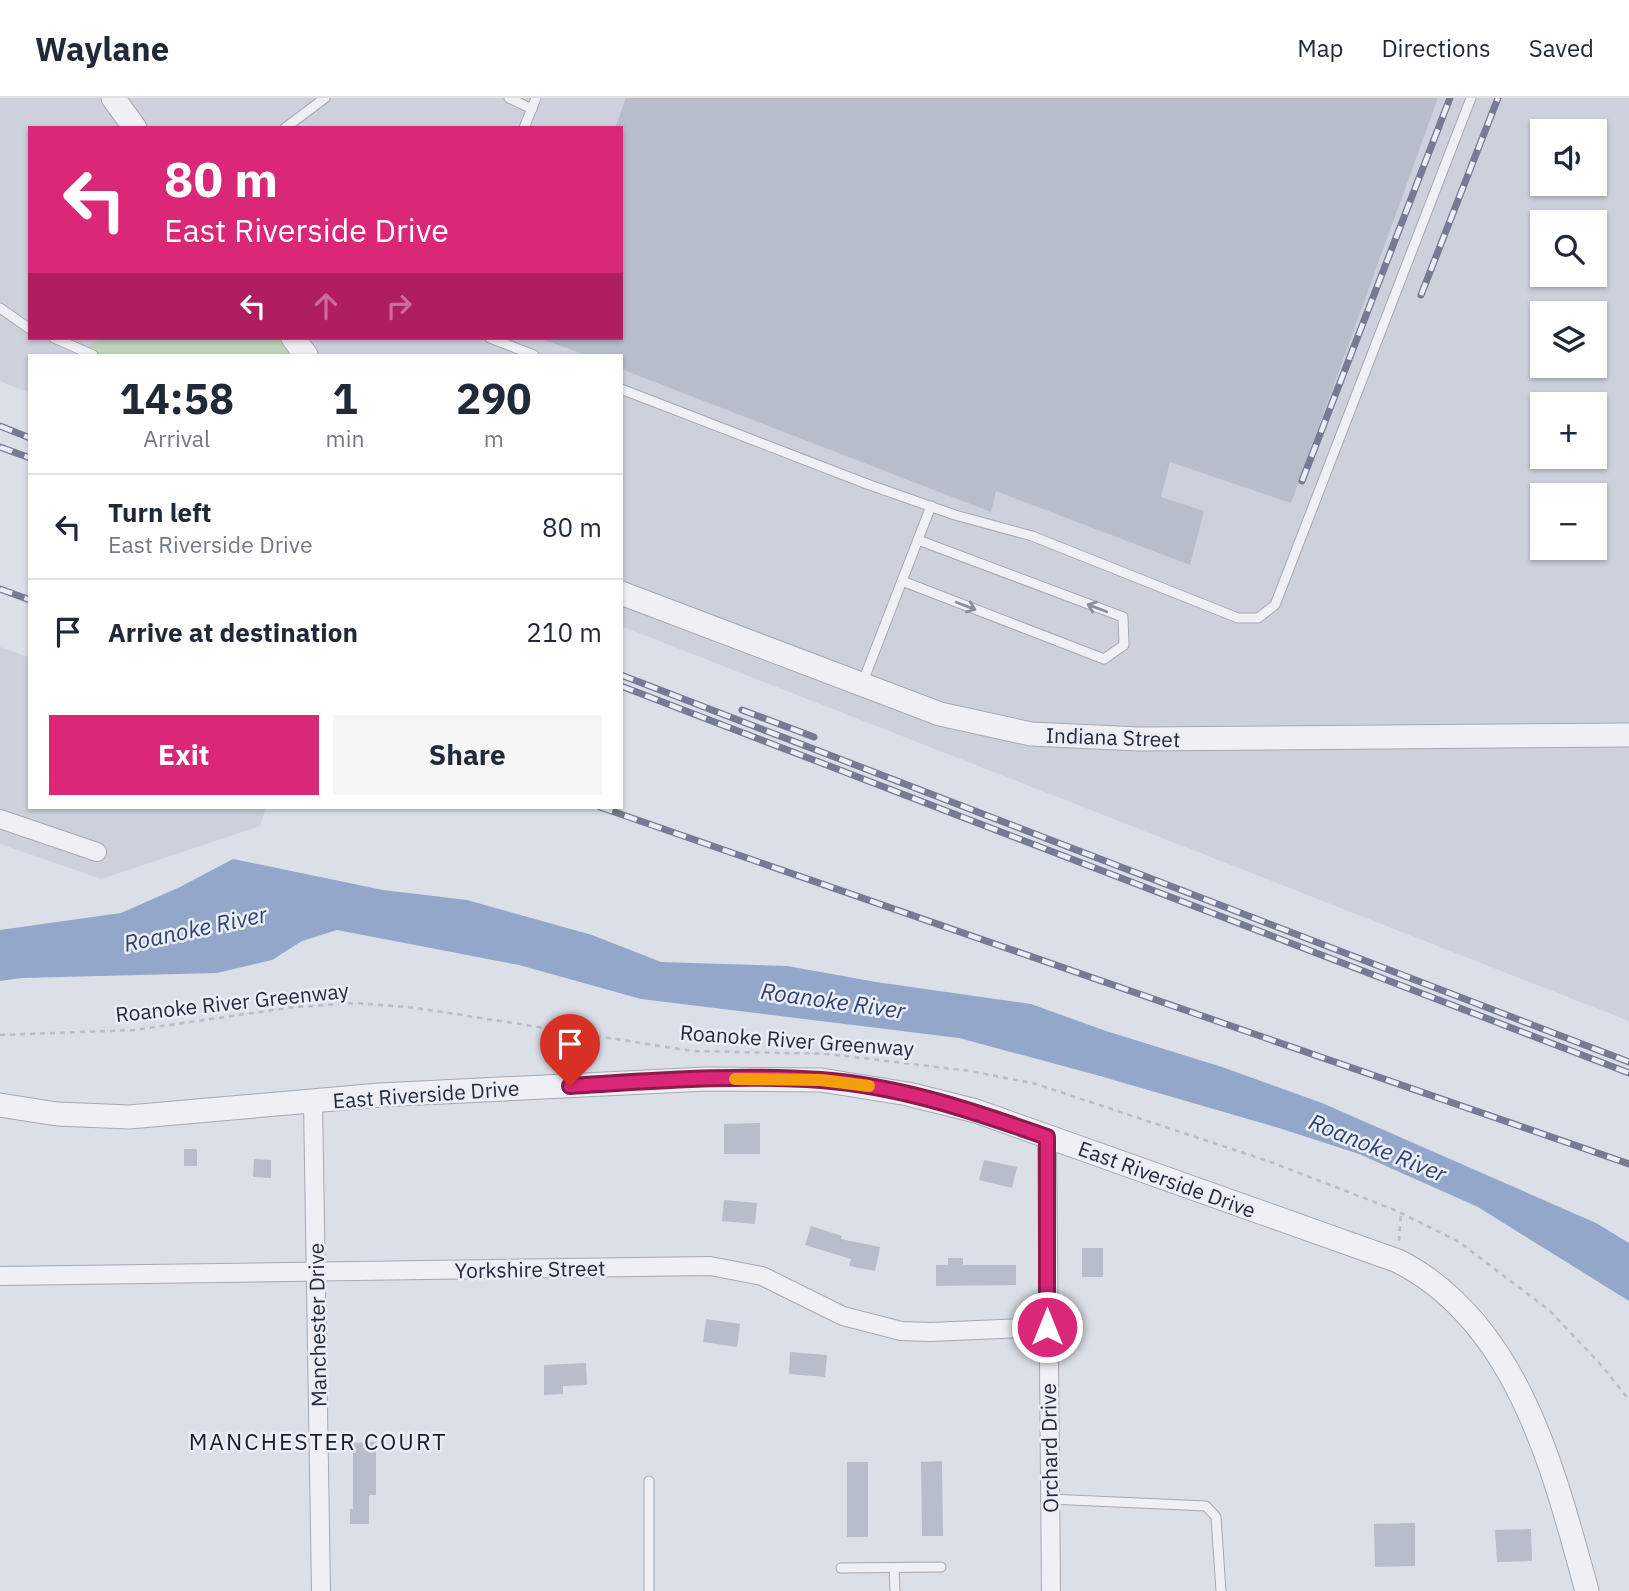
<!DOCTYPE html>
<html lang="en">
<head>
<meta charset="utf-8">
<style>
	:root { --surface:#fff; --page:#f6f6f7; --text:#1f2937; --muted:#747a83; --line:#e0e1e3; --accent:#db2777 }
	body { margin:0; font-family:"IBM Plex Sans",sans-serif; background:var(--page); color:var(--text); height:100vh; display:flex; flex-direction:column; font-size:26px; white-space:nowrap }
	* { box-sizing:border-box; margin:0 }
	p { font-size:23px; color:var(--muted) }
	.icon { flex:none; width:38px; height:38px; fill:none; stroke:currentColor; stroke-width:2; stroke-linecap:round; stroke-linejoin:round }
	.map { position:relative; flex:1; overflow:hidden }
	.drawer { position:absolute; left:28px; top:256px; width:595px; height:455px; display:flex; flex-direction:column; background:var(--surface); border-radius:0px; box-shadow:0 2px 5px #0004 }
	.drawer>* { flex:none }
	.top-card { position:absolute; left:28px; top:28px; width:595px; height:214px; border-radius:0px; box-shadow:0 2px 5px #0004; background:#db2777; color:#fff; overflow:hidden }
	.tools { position:absolute; left:1530px; top:21px; display:grid; gap:14px }
	.tools a { display:grid; place-items:center; width:77px; height:77px; border-radius:0px; background:var(--surface); box-shadow:0 2px 5px #0004; font-size:35px }
	.pin { position:absolute; display:grid; place-items:center; width:60px; height:60px; color:#fff; margin:-72px -30px; border-radius:50% 50% 50% 0; rotate:-45deg; box-shadow:0 0 7px #0007 }
	.pin .icon { rotate:45deg }
	.me { position:absolute; width:77px; margin:-38px; rotate:0deg; stroke-linejoin:round; filter:drop-shadow(0 0 5px #0008) }
	.turn { display:flex; align-items:center; gap:24px; height:147px; padding:0 21px; font-size:32px }
	.turn .icon { width:91px; height:91px; stroke-width:2.5 }
	.turn b { display:block; font-size:49px; line-height:60px }
	.lanes { display:flex; align-items:center; height:66px; padding:0 21px; background:#0003; justify-content:center; gap:35px; direction:ltr }
	.lanes .off { opacity:.35 }
	.eta { display:flex; justify-content:space-evenly; align-items:center; height:119px; text-align:center }
	.eta b { font-size:42px; font-weight:700; line-height:49px }
	.primary-button { display:flex; gap:14px; margin-top:auto; padding:14px 21px }
	.primary-button a { flex:1; height:80px; border-radius:0px; background:var(--accent); color:#fff; font-size:28px; font-weight:700; line-height:80px; text-align:center }
	.primary-button a+a { background:var(--page); color:var(--text) }
	ul { padding:0; list-style:none }
	li { display:flex; align-items:center; gap:21px; height:105px; padding:0 21px; border-top:2px solid var(--line) }
	li div { flex:1 }
	li b { display:block; font-size:26px }
	li em { font-style:normal }
	header { display:flex; align-items:center; gap:42px; box-sizing:border-box; height:98px; padding:0 35px; background:var(--surface); border-bottom:2px solid var(--line) }
	header strong { font-size:33px }
	nav { display:flex; gap:38px; margin-inline-start:auto; font-size:24px }
	.map>svg:first-child { display:block }
</style>
</head>
<body>
<header>
<strong>Waylane</strong>
<nav><a>Map</a><a>Directions</a><a>Saved</a></nav>
</header>
<div class="map">
<svg width="1629" height="1493" viewBox="0 0 1629 1493">
	<rect width="100%" height="100%" fill="#dbdfe7"/>
	<!-- built -->
	<g fill="#cdd1dc" fill-rule="evenodd">
		<path d="M0 0H1629V923L621 528V257H30V295L0 283ZM30 30H621V240H30ZM1542 33H1594V86H1542ZM1542 124H1594V177H1542ZM1542 215H1594V268H1542ZM1542 306H1594V359H1542ZM1542 397H1594V450H1542Z"/>
		<polygon points="0,549 30,560 30,709 266,709 260,728 101,781 0,746"/>
	</g>
	<!-- green -->
	<polygon fill="#bfd2bc" points="102,240 293,240 307,257 76,257"/>
	<!-- water -->
	<polygon fill="#93a7cb" points="233,761 383,792 467,802 592,837 661,864 787,868 876,884 1031,906 1106,933 1222,969 1322,1005 1596,1125 1629,1145 1629,1203 1478,1109 1359,1056 1279,1030 1100,978 959,940 641,901 519,867 337,832 302,843 272,862 217,875 22,880 0,883 0,832 121,815 180,789"/>
	<!-- building -->
	<g fill="#b8bdca">
		<polygon points="626,0 1438,0 1291,405 1170,364 1161,399 1204,413 1190,467 996,393 991,414 621,271 621,257 585,257 542,241 621,240 621,30 615,30"/>
		<polygon points="760,1025 760,1056 724,1056 724,1026"/>
		<rect x="184" y="1051" width="13" height="17"/>
		<polygon points="254,1061 271,1062 271,1080 253,1079"/>
		<polygon points="984,1062 1017,1069 1012,1090 979,1082"/>
		<polygon points="724,1102 757,1105 755,1126 722,1123"/>
		<polygon points="811,1128 842,1138 841,1141 880,1149 875,1173 849,1168 851,1161 805,1147"/>
		<rect x="1082" y="1150" width="21" height="29"/>
		<polygon points="948,1160 963,1160 963,1167 1016,1167 1016,1187 936,1188 936,1167 948,1167"/>
		<polygon points="706,1221 740,1226 737,1249 703,1244"/>
		<polygon points="790,1254 827,1257 825,1279 789,1276"/>
		<polygon points="586,1265 587,1287 563,1288 563,1296 544,1297 544,1267"/>
		<polygon points="376,1344 376,1397 369,1397 369,1426 350,1426 350,1411 353,1411 353,1345"/>
		<polygon points="942,1363 943,1438 922,1438 921,1364"/>
		<rect x="847" y="1364" width="21" height="75"/>
		<polygon points="1415,1425 1415,1468 1375,1469 1374,1426"/>
		<polygon points="1531,1431 1532,1463 1497,1464 1495,1432"/>
	</g>
	<g fill="none" stroke-linecap="round" stroke-linejoin="round">
		<!-- service casing -->
		<g stroke="#a4a9b4" stroke-width="11">
			<g id="service">
				<polyline points="509,0 532,11"/>
				<polyline points="285,30 325,0"/>
				<polyline points="524,30 536,0"/>
				<polyline points="0,210 30,231"/>
				<polyline points="54,240 93,257"/>
				<polyline points="490,240 534,257"/>
				<polyline points="621,291 867,386 955,417 1032,438 1238,520 1258,520 1275,507 1471,0"/>
				<polyline points="902,483 1104,561 1124,547 1123,519 918,442"/>
				<polyline points="862,586 931,408"/>
				<polyline points="1049,1401 1206,1408 1216,1419 1221,1493"/>
				<polyline points="841,1470 941,1469"/>
				<polyline points="894,1470 895,1493"/>
				<polyline points="649,1493 649,1383"/>
			</g>
		</g>
		<!-- minor casing -->
		<g stroke="#a4a9b4" stroke-width="20">
			<g id="minor">
				<polyline points="0,721 97,754"/>
				<polyline points="313,1004 321,1493"/>
				<polyline points="1047,1039 1051,1493"/>
				<polyline points="0,1178 710,1168 762,1178 843,1218 901,1233 930,1234 1047,1229"/>
			</g>
		</g>
		<!-- tertiary casing -->
		<g stroke="#a4a9b4" stroke-width="25">
			<g id="tertiary">
				<polyline points="113,0 135,30"/>
				<polyline points="293,240 306,257"/>
				<polyline points="621,495 940,616 1031,636 1139,641 1629,637"/>
				<path d="M0 1007 57 1016 129 1019 380 997 706 981 821 982 908 996 976 1013 1398 1163C1518 1224 1554 1373 1587 1493"/>
			</g>
		</g>
		<!-- path -->
		<g stroke="#b9bdc5" stroke-width="2.5" stroke-dasharray="5 5" stroke-linecap="butt">
			<polyline points="0,937 134,932 295,909 357,905 417,910 692,953 829,956 970,973 1036,986 1268,1063 1395,1112 1459,1144 1549,1212 1603,1269 1629,1302"/>
			<polyline points="1399,1143 1401,1115"/>
		</g>
		<!-- service -->
		<use href="#service" stroke="#eef0f5" stroke-width="9"/>
		<!-- minor -->
		<use href="#minor" stroke="#eef0f5" stroke-width="18"/>
		<!-- tertiary -->
		<use href="#tertiary" stroke="#eef0f5" stroke-width="23"/>
		<!-- rail casing -->
		<g stroke="#747b92" stroke-width="7">
			<g id="rail">
				<polyline points="1421,197 1498,0"/>
				<polyline points="0,328 30,340"/>
				<polyline points="0,349 30,360"/>
				<polyline points="1302,383 1450,0"/>
				<polyline points="0,491 30,502"/>
				<polyline points="621,577 1629,964"/>
				<polyline points="621,588 1629,975"/>
				<polyline points="742,612 814,639"/>
				<polyline points="600,709 1629,1066"/>
			</g>
		</g>
		<!-- rail -->
		<use href="#rail" stroke="#ebeef5" stroke-width="4.5" stroke-dasharray="13" stroke-linecap="butt"/>
	</g>
	<!-- one-way arrows -->
	<defs><path id="oneway-shaft" d="M-6 0H5M1.5-3L5.5 0L1.5 3" fill="none" stroke-width="1.6" stroke-linecap="round" stroke-linejoin="round" transform="scale(1.75)"/></defs>
	<g stroke="#898e9a">
		<use href="#oneway-shaft" transform="translate(966 508) rotate(21)"/>
		<use href="#oneway-shaft" transform="translate(1097 510) rotate(-159)"/>
	</g>
	<g fill="none" stroke-linecap="round" stroke-linejoin="round">
		<!-- route casing -->
		<g stroke="#8e194d" stroke-width="18">
			<path id="route" d="M570 988C653 983 738 976 821 982 899 988 974 1013 1047 1039V1229"/>
		</g>
		<!-- route -->
		<use href="#route" stroke="#db2777" stroke-width="12"/>
		<!-- slow -->
		<polyline stroke="#f59e0b" stroke-width="12" points="735,981 821,982 869,988"/>
	</g>
	<g text-anchor="middle" dominant-baseline="central" stroke-width="5" stroke-linejoin="round" paint-order="stroke">
		<!-- street labels -->
		<g font-size="21" fill="#242b3e" stroke="#ebeef5">
			<text transform="translate(1113 639) rotate(2)">Indiana Street</text>
			<text transform="translate(232 904) rotate(-6)">Roanoke River Greenway</text>
			<text transform="translate(797 942) rotate(4)">Roanoke River Greenway</text>
			<text transform="translate(426 996) rotate(-4)">East Riverside Drive</text>
			<text transform="translate(1167 1081) rotate(20)">East Riverside Drive</text>
			<text transform="translate(530 1171) rotate(-1)">Yorkshire Street</text>
			<text transform="translate(317 1227) rotate(-91)">Manchester Drive</text>
			<text transform="translate(1049 1350) rotate(-91)">Orchard Drive</text>
		</g>
		<!-- water labels -->
		<g font-size="23" font-style="italic" fill="#2c4375" stroke="#ebeef5">
			<text transform="translate(195 830) rotate(-12)">Roanoke River</text>
			<text transform="translate(833 902) rotate(8)">Roanoke River</text>
			<text transform="translate(1378 1049) rotate(22)">Roanoke River</text>
		</g>
		<!-- neighbourhood labels -->
		<g font-size="23" letter-spacing="2" fill="#171c2f" stroke="#ebeef5">
			<text x="318" y="1343">MANCHESTER COURT</text>
		</g>
	</g>
</svg>
<div class="tools">
<a><svg class="icon" aria-label="sound" viewBox="0 0 24 24"><path d="M4 9h4l5-4v14l-5-4H4zM17 9q2 3 0 6"/></svg></a>
<a><svg class="icon" aria-label="search" viewBox="0 0 24 24"><circle cx="10" cy="10" r="6"/><path d="M15 15l6 6"/></svg></a>
<a><svg class="icon" aria-label="layers" viewBox="0 0 24 24"><path d="M12 4l9 5-9 5-9-5zM3 14l9 5 9-5"/></svg></a>
<a>+</a>
<a>−</a>
</div>
<div class="pin" style="left:570px;top:988px;background:#d93025"><svg class="icon" aria-label="arrive" viewBox="0 0 24 24"><path d="M6 21V4h12l-3 4 3 4H6"/></svg></div>
<svg class="me" style="left:1047px;top:1229px" viewBox="-20 -20 40 40"><circle r="17" fill="#db2777" stroke="#fff" stroke-width="3"/><path d="M0-11L8 9 0 5-8 9z" fill="#fff"/></svg>
<div class="top-card">
<div class="turn"><svg class="icon" aria-label="left" viewBox="0 0 24 24"><path d="M17 20v-9H6M10 6l-5 5 5 5"/></svg><div><b>80 m</b>East Riverside Drive</div></div>
<div class="lanes"><svg class="icon" aria-label="left" viewBox="0 0 24 24"><path d="M17 20v-9H6M10 6l-5 5 5 5"/></svg><svg class="icon off" aria-label="ahead" viewBox="0 0 24 24"><path d="M12 20V5M6 11l6-6 6 6"/></svg><svg class="icon off" aria-label="right" viewBox="0 0 24 24"><path d="M7 20v-9h11M14 6l5 5-5 5"/></svg></div>
</div>
<section class="drawer">
<div class="eta">
<div><b>14:58</b><p>Arrival</p></div>
<div><b>1</b><p>min</p></div>
<div><b>290</b><p>m</p></div>
</div>
<ul>
<li><svg class="icon" aria-label="left" viewBox="0 0 24 24"><path d="M17 20v-9H6M10 6l-5 5 5 5"/></svg><div><b>Turn left</b><p>East Riverside Drive</p></div><em>80 m</em></li>
<li><svg class="icon" aria-label="arrive" viewBox="0 0 24 24"><path d="M6 21V4h12l-3 4 3 4H6"/></svg><div><b>Arrive at destination</b></div><em>210 m</em></li>
</ul>
<div class="primary-button"><a>Exit</a><a>Share</a></div>
</section>
</div>
</body>
</html>
